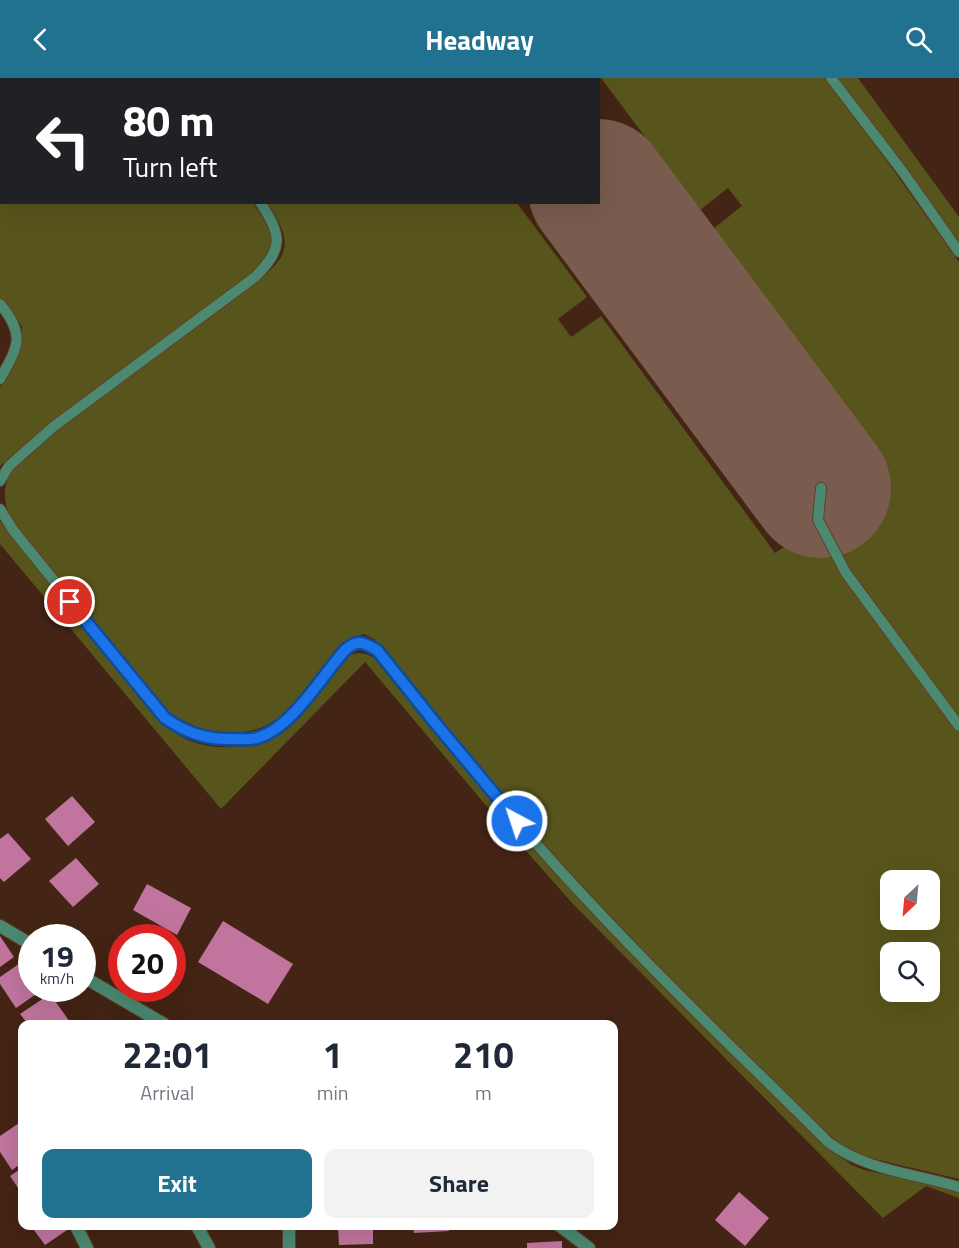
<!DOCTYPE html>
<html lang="en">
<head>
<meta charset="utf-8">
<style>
	:root { --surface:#fff; --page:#f2f2f3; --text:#1f2937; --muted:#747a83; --accent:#217191 }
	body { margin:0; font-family:"Titillium Web",sans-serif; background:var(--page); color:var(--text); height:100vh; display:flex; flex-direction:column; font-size:22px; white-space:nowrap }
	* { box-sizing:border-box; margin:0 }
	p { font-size:20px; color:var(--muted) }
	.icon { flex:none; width:33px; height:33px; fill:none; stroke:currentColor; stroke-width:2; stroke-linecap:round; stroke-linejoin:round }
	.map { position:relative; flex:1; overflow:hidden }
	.details { position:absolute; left:18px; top:942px; width:600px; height:210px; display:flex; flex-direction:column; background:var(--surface); border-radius:12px; box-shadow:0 6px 24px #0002 }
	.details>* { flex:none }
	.banner { position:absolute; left:0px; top:0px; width:600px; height:126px; box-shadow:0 6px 24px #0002; background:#202124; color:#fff; overflow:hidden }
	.needle { width:39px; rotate:206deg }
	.buttons { position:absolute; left:880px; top:792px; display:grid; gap:12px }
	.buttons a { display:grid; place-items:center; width:60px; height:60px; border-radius:12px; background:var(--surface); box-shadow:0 6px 24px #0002; font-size:30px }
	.speed { position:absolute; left:18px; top:846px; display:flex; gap:12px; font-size:30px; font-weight:700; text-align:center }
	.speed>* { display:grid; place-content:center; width:78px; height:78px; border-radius:50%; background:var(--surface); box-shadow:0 6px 24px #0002; line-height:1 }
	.speed small { font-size:15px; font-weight:400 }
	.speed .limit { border:9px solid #d22; background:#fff; color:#111 }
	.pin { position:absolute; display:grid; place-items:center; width:51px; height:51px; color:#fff; margin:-26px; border:3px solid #fff; border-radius:50%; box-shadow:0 2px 6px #0007 }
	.me { position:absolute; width:66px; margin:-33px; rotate:320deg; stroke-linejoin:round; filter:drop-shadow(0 0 4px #0008) }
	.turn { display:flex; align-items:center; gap:21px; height:126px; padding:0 24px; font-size:27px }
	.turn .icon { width:78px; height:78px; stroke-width:2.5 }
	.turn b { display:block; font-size:42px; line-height:51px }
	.eta { display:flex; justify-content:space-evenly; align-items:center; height:102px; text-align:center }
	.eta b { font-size:36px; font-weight:700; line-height:42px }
	.cta { display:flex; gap:12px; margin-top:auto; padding:12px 24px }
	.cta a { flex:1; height:69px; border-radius:12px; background:var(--accent); color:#fff; font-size:24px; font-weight:700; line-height:69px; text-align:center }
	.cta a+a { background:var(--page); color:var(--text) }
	header { display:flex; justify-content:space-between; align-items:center; height:78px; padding:0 24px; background:var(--accent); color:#fff; font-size:27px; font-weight:700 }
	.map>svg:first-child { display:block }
</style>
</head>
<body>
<header><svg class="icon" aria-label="back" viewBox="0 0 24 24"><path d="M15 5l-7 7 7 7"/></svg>Headway<svg class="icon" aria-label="search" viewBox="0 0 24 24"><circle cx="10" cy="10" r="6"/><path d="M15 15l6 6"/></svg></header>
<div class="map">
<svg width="959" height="1170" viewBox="0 0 959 1170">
	<rect width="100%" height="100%" fill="#442414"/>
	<!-- green -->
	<g fill="#58551c" fill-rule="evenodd">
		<path d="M0 0 165 1 2 2V124L253 125C274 157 281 163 253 194L154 267 29 363 0 388V309L18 277 22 266V249L16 239 0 220Z"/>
		<polygon points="175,0 424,0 425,1 176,2"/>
		<polygon points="601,0 824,0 886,82 959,184 959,639 851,492 823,441 889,392 713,151 742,128 728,110 700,132"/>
		<polygon points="837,0 858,0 959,139 959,164 895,75"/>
		<path d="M267 125H517L587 219 558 241 571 259 601 238 775 475 814 449 842 499 959 654V1101L862 1078 840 1066 825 1053C672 905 522 755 395 584L374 561 364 556C347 560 340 569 329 583 301 619 281 655 230 655 205 655 185 649 166 633L16 449C5 431 0 414 11 394 24 373 67 344 88 329 140 291 192 253 243 215 282 183 301 173 267 125ZM891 802H930V842H891ZM891 874H930V914H891Z"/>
		<path d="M0 443 159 643C169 650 178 658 190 663 222 675 265 670 291 648 314 628 328 599 350 577 368 571 377 582 389 594 441 658 492 724 547 786 636 885 734 976 828 1070L852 1087 864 1092 959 1112V1120L926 1108 883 1140 573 826 489 731 365 584 221 731 0 466Z"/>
	</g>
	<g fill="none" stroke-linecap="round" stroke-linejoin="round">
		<!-- runway -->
		<g stroke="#795c4e" stroke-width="140">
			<polyline points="517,0 518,2"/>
			<polyline points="598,111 821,410"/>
		</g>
	</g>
	<!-- building -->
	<g fill="#c1759e">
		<polygon points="72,718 95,744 68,768 45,741"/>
		<polygon points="8,755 31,781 4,804 0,800 0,761"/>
		<polygon points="76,780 99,806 73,829 49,803"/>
		<polygon points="147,806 191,830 177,857 133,832"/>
		<polygon points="223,843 293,886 268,926 198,884"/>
		<polygon points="0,858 14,879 0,889"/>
		<polygon points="26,881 32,888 32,910 45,910 16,930 0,906 0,899"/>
		<polygon points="50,916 70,944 66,946 28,946 20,936"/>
		<polygon points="22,1043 22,1085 12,1092 0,1074 0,1058"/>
		<polygon points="22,1090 22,1116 10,1098"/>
		<polygon points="739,1114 769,1140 745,1168 715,1142"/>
		<polygon points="31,1148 73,1148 45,1167"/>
		<polygon points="338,1148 373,1148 373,1166 339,1167"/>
		<polygon points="413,1148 448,1148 449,1153 414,1155"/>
		<polygon points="562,1163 562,1170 527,1170 527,1165"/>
	</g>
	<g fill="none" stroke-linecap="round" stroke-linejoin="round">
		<!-- lane casing -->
		<g stroke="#5e4030" stroke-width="12">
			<g id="lane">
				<polyline points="170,0 171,2"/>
				<polyline points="831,0 903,94 959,174"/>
				<path d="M0 226C26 257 18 269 0 301"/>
				<path d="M0 403 9 388 53 349 255 199C284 170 282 158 260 124"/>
				<polyline points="821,410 818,442 846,495 959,648"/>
				<path d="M0 431 13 452 165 640C192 659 234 671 266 656 287 646 305 624 319 605 329 593 337 574 352 566 360 561 370 567 377 572 446 660 517 748 594 829 669 910 750 986 828 1064 867 1093 914 1095 959 1109"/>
			</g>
		</g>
		<!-- street casing -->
		<g stroke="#5e4030" stroke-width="14">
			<g id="street">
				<polyline points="0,848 32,867"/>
				<polyline points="82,898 164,946"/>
				<polyline points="76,1148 87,1170"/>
				<polyline points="197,1148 209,1170"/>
				<polyline points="560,1148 589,1170"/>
				<polyline points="289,1170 289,1148"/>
			</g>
		</g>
		<!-- lane -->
		<use href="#lane" stroke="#4b8971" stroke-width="10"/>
		<!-- street -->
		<use href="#street" stroke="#4b8971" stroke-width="12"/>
	</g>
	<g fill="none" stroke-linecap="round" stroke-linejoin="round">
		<!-- route casing -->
		<g stroke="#114b97" stroke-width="15">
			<path id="route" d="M70 524 165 640C185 654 204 661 229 661 238 661 249 662 257 660 291 651 322 598 345 572 358 561 363 564 377 572L436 646 517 743"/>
		</g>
		<!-- route -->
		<use href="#route" stroke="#1a73e8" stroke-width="10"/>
	</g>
</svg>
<div class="buttons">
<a><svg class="needle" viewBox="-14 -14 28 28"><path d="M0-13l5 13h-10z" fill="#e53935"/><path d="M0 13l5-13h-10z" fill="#747a83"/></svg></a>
<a><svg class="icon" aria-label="search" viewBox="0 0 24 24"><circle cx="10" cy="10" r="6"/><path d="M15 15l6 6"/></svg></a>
</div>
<div class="speed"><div>19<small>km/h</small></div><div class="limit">20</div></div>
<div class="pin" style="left:70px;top:524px;background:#d93025"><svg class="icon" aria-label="arrive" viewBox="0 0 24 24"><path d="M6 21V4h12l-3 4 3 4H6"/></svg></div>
<svg class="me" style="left:517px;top:743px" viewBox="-20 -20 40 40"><circle r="17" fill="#1a73e8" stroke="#fff" stroke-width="3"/><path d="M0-11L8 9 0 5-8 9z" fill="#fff"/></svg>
<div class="banner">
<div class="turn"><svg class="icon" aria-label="left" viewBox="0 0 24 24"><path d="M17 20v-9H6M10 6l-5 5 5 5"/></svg><div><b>80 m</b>Turn left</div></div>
</div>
<section class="details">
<div class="eta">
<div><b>22:01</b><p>Arrival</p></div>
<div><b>1</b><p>min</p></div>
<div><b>210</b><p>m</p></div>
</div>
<div class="cta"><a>Exit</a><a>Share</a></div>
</section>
</div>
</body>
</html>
